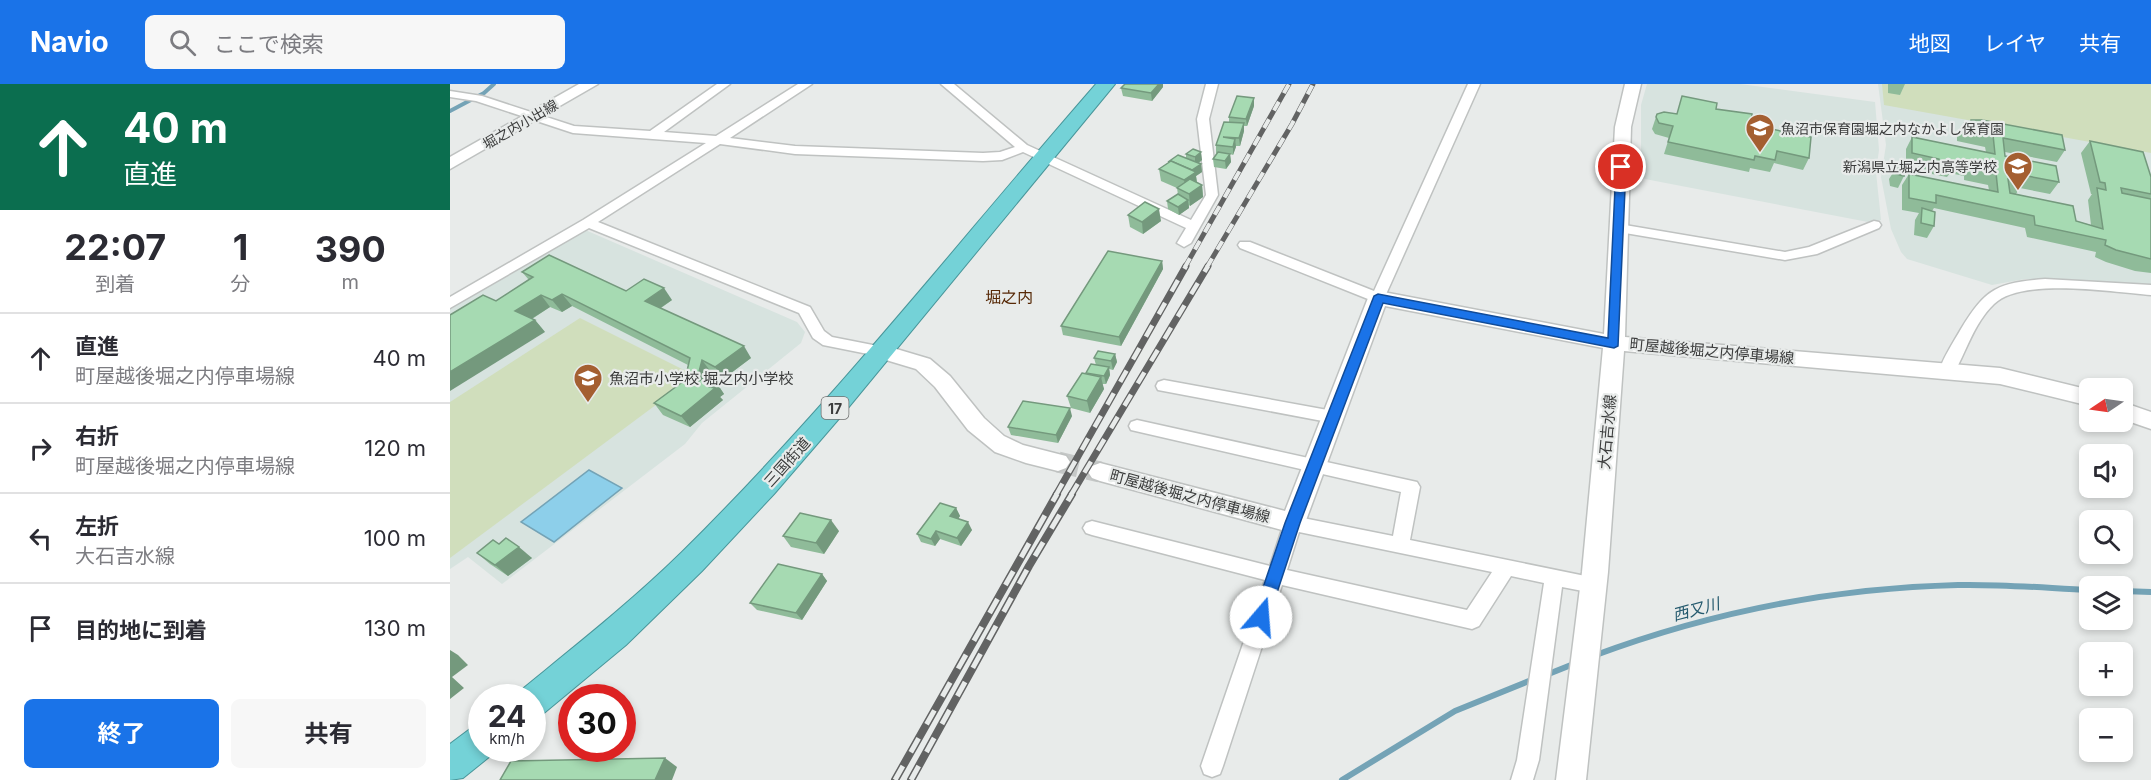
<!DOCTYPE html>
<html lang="ja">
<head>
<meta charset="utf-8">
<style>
	:root { --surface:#fff; --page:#f7f7f7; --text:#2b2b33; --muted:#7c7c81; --line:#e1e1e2; --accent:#1a73e8 }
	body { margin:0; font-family:Inter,"Noto Sans JP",sans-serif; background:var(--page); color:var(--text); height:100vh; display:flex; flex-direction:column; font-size:22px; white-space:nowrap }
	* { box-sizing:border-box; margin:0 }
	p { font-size:20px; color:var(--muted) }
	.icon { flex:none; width:33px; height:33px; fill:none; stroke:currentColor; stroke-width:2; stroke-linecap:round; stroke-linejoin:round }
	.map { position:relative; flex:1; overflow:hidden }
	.details { display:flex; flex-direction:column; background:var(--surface); width:450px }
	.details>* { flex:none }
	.banner { background:#0b6e4f; color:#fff; overflow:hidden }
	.needle { width:39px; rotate:257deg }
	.buttons { position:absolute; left:1629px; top:294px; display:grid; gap:12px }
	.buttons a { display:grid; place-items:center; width:54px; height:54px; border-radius:9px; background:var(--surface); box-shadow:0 3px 9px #0003; font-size:30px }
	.speed { position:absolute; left:18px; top:600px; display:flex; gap:12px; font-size:30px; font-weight:700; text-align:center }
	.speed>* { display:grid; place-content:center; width:78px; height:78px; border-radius:50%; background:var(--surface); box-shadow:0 3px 9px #0003; line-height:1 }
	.speed small { font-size:15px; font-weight:400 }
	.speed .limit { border:9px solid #d22; background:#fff; color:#111 }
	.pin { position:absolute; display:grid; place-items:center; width:51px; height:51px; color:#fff; margin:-26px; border:3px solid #fff; border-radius:50%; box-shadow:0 2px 6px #0007 }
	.me { position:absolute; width:66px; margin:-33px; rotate:18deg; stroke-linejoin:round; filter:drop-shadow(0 0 4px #0008) }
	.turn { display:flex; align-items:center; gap:21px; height:126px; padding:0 24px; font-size:27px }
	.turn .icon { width:78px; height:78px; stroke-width:2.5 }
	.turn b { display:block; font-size:42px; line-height:51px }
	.eta { display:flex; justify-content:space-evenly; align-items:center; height:102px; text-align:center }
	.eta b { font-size:36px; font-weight:700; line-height:42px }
	.button { display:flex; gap:12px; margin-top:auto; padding:12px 24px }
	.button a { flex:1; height:69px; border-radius:9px; background:var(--accent); color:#fff; font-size:24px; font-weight:700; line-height:69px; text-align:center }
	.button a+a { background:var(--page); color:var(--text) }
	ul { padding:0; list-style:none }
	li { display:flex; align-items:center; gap:18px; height:90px; padding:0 24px; border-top:2px solid var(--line) }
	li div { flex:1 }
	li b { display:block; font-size:22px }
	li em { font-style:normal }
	header { display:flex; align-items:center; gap:36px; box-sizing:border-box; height:84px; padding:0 30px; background:var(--accent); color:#fff }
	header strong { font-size:28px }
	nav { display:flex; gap:33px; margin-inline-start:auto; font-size:21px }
	.search { width:420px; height:54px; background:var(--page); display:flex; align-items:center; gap:15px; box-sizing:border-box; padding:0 21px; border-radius:9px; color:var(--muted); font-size:22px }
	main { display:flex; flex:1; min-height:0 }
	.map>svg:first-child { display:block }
</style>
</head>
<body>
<header>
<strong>Navio</strong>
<div class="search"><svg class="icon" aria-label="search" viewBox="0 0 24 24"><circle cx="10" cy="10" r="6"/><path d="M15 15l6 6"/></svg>ここで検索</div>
<nav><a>地図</a><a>レイヤ</a><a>共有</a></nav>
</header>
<main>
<section class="details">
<div class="banner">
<div class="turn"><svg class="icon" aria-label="ahead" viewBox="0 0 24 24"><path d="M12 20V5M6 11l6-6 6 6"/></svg><div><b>40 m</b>直進</div></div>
</div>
<div class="eta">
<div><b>22:07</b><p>到着</p></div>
<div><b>1</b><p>分</p></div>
<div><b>390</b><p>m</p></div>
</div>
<ul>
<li><svg class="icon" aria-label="ahead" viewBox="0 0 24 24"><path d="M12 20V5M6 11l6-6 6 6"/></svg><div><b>直進</b><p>町屋越後堀之内停車場線</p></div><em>40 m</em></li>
<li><svg class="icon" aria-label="right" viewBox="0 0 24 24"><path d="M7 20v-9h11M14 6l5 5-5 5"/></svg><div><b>右折</b><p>町屋越後堀之内停車場線</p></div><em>120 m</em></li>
<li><svg class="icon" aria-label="left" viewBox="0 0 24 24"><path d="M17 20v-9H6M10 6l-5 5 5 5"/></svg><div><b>左折</b><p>大石吉水線</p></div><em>100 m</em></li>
<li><svg class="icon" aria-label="arrive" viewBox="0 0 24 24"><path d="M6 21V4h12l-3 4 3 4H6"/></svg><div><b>目的地に到着</b></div><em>130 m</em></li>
</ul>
<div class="button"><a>終了</a><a>共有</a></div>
</section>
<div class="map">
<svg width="1701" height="696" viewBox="0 0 1701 696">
	<rect width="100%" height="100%" fill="#e8ebea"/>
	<!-- built -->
	<g fill="#d7e3df">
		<polygon points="1197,0 1290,0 1425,18 1429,66 1426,88 1431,136 1418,138 1195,95 1191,91 1191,21"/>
		<polygon points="1428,0 1701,0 1701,201 1575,195 1542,201 1457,175 1451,168 1441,145 1431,93 1436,61"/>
		<polygon points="133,145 347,238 355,248 351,259 252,339 235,360 52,500 18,473 0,485 0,225"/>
	</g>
	<!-- green -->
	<g fill="#d0debc">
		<polygon points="1432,0 1701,0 1701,69 1434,21"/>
		<polygon points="130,234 236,287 230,303 0,474 0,318"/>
	</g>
	<!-- water -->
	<polygon fill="#8dcfea" stroke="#74a3b6" stroke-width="1.5" points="139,386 172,404 104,458 71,438"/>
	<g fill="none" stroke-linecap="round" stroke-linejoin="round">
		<!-- stream-far1 -->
		<polyline stroke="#74a3b6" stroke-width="4" points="0,27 34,9 44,0"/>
		<!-- stream -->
		<g stroke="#74a3b6" stroke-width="6">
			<polyline points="1672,507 1701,508"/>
			<path d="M1143 572C1261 528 1382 504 1508 501 1552 500 1596 504 1640 506"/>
			<polyline points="1096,591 1126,579"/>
			<polyline points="892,696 1005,627 1084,595"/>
		</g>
		<!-- secondary-tunnel -->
		<polyline stroke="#c5c8c7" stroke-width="21" stroke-dasharray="21 10" stroke-linecap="butt" points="608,378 650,388"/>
		<!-- minor casing -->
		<g stroke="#bfc2c1" stroke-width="3">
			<g id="minor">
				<polygon points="267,0 280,0 214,48 266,52 348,0 362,0 280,54 345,62 533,69 550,68 565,63 491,0 504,0 577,61 741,136 756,111 747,35 756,0 768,0 759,35 768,111 741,159 734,163 727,159 736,144 573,68 552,76 533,77 345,70 270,60 148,138 360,223 374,247 382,253 438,264 441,268 438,272 433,273 373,261 363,254 349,229 139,144 0,224 0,213 133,136 256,59 123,49 26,17 0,13 0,7 32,12 124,42 200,47"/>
				<polygon points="1018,0 1030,0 933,217 923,217 790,164 788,161 790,158 800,158 924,207"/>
				<polygon points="1424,137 1429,138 1431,141 1429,144 1367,170 1335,176 1169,148 1162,144 1169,140 1335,168 1359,163"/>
				<path d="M1595 195 1701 201V211C1664 208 1571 193 1544 220 1524 239 1516 268 1503 291H1491L1489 287C1494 272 1503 259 1511 245 1536 204 1547 199 1595 195Z"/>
				<polygon points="714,296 883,327 889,329 891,333 889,337 883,339 708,306 706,302 708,298"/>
				<path d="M687 336 967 398 970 403 960 456 1150 495 1152 501 1150 507 1143 509 1112 503 1089 676 1083 696H1061L1067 676 1094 499 1061 492 1029 542 1022 545 832 501 773 682 770 690 762 693 754 690 751 682 815 496 642 451 636 449 633 444 636 439 642 437 820 482 834 439 837 434 843 432 943 452 951 408 681 346 679 342 681 338ZM849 448 1042 488 1017 526 837 486Z"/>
			</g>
		</g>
		<!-- secondary casing -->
		<g stroke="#bfc2c1" stroke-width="3">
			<g id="secondary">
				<polygon points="129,0 148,0 0,85 0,73"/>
				<polygon points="1175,0 1191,0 1181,43 1175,253 1550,284 1640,306 1640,322 1550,300 1174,267 1158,488 1136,696 1106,696 1132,488 1153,264 935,222 855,439 852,446 843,449 650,397 642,394 638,388 642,382 650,379 835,427 918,214 921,209 928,207 1154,250 1165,43"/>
				<polygon points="433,261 480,275 500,292 534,334 554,352 573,361 616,372 620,378 616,384 608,387 576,379 545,368 518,346 485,303 466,285 426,273 423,268 426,263"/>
				<polygon points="1672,318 1701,328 1701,345 1672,335"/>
			</g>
		</g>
		<!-- trunk casing -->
		<g stroke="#49969a" stroke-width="2">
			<g id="trunk">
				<path d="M646 0H665L393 330 324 410 252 487 176 561 94 629 82 634V614H67L70 607C125 562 181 518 232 468 380 322 509 157 646 0Z"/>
				<polygon points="32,640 32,664 46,664 44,669 13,694 0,696 0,660 20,645"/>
			</g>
		</g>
		<!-- minor -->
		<use href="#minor" fill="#fff" fill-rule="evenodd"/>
		<!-- secondary -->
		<use href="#secondary" fill="#fff" fill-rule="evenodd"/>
		<!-- trunk -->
		<use href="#trunk" fill="#74d2d7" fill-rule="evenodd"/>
		<!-- rail-far2 casing -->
		<g stroke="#626363" stroke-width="5">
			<g id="rail-far2">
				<polyline points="735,183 839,0"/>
				<polyline points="757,183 842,40 863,0"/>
			</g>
		</g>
		<!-- rail-far1 casing -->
		<g stroke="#626363" stroke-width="7">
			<g id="rail-far1">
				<polyline points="606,411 736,182"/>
				<polyline points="621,411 758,182"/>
			</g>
		</g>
		<!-- rail casing -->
		<g stroke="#626363" stroke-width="8">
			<g id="rail">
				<polyline points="445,696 607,410"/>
				<polyline points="461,696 579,482 622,410"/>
			</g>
		</g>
		<!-- rail-far2 -->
		<use href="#rail-far2" stroke="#e8ebea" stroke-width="4" stroke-dasharray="10" stroke-linecap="butt"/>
		<!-- rail-far1 -->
		<use href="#rail-far1" stroke="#e8ebea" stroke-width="4.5" stroke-dasharray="13" stroke-linecap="butt"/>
		<!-- rail -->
		<use href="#rail" stroke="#e8ebea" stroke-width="5" stroke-dasharray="16" stroke-linecap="butt"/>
	</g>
	<!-- wall -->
	<g fill="#8fbb99">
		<polygon points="1438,0 1455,0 1450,11 1438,9"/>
		<polygon points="713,3 702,17 673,12 671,4"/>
		<polygon points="804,22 797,42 794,42 794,47 790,62 786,62 783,71 780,70 781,78 776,85 764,83 763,75 767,69 766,69 766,61 779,38 779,33"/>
		<polygon points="1266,25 1301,41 1359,74 1353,86 1324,79 1320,88 1300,84 1299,88 1214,70 1219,54 1205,50 1202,45 1206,33"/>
		<polygon points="1521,36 1615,66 1607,78 1555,68 1555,72 1609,98 1600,110 1570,104 1566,110 1626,137 1641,141 1638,116 1642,110 1641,110 1631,69 1640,57 1701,93 1701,189 1685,187 1656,178 1645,173 1646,168 1577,153 1575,144 1484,124 1482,127 1484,142 1477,154 1464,151 1465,136 1469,129 1452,126 1452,101 1459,90 1539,106 1538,101 1514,96 1514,92 1500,89 1497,93 1482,90 1482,87 1456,81 1456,65 1462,53 1536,68 1535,63 1507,57 1507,50 1514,39 1518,40"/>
		<polygon points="736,70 752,76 749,79 751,80 752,88 746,92 747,98 752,101 753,113 740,122 739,121 739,124 729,131 718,125 717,117 728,111 727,104 711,97 709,85 718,79 736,74"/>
		<polygon points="1446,84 1454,92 1448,104 1440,102 1439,95"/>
		<polygon points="678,131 711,137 693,150 680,143"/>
		<polygon points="712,177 713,185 671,262 613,251 611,242"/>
		<polygon points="72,188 222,216 211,224 301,274 273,295 261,288 259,295 266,298 274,310 270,313 273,316 240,343 213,331 204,319 235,296 238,281 122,222 112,228 100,223 82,235 85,236 95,248 46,217 79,196"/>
		<polygon points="665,270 667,278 663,286 659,285 660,291 656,300 652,300 654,305 640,329 621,324 617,312 646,281 644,274"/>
		<polygon points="622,332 608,359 561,351 558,343"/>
		<polygon points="506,424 510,432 508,435 522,446 511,462 490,455 485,462 471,458 467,450"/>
		<polygon points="389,447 374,470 341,463 333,452"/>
		<polygon points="49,460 82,474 58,492 40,480 27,469"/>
		<polygon points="372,490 377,497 352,536 307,526 300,519"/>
	</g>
	<!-- shaded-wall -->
	<g fill="#74997d">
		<polygon points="709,0 713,0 713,3 702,17 701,9"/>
		<polygon points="804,14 804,22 797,42 796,35"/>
		<polygon points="794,39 794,47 790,62 789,54"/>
		<polygon points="785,55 786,63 783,71 783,63"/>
		<polygon points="751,68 752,76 745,81 745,73"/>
		<polygon points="780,70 781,78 776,85 775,77"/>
		<polygon points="751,80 752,88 746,92 747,100 736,108 734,96 741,87"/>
		<polygon points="752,101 753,113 740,122 739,110"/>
		<polygon points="738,116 739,124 729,131 728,123"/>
		<polygon points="709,125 711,137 693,150 692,138"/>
		<polygon points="712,177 713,185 671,262 669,253"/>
		<polygon points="214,204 222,216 203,229 195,217"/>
		<polygon points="112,210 122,222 112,228 102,216"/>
		<polygon points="91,211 100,223 75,239 65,227"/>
		<polygon points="85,236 95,248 0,307 0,288"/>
		<polygon points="294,262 301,274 273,295 265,283"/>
		<polygon points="665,270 667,278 663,286 661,277"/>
		<polygon points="252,276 261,288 255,311 246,299"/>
		<polygon points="659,283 660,291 656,300 654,292"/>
		<polygon points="651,293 654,305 640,329 637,317"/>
		<polygon points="266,298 274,310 270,313 273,316 240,343 231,332"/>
		<polygon points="620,324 622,332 608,359 606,351"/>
		<polygon points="506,424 510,432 504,440 500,432"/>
		<polygon points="381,436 389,447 374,470 366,459"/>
		<polygon points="518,438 522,446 511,462 507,454"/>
		<polygon points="486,447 490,455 485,462 481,455"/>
		<polygon points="69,463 82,474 58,492 45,481"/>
		<polygon points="372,490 377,497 352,536 346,529"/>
		<polygon points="0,566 8,571 18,581 2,593 14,604 0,615"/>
		<polygon points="215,674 227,683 222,696 205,696"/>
	</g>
	<!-- building -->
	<g fill="#a6dab2" stroke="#74997d" stroke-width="1.5">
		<polygon points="675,0 709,0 701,9 671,4"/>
		<polygon points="787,12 804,14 796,35 779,33"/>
		<polygon points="1232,12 1267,19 1266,25 1302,30 1301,41 1361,53 1359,74 1327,67 1325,76 1305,72 1304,76 1218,58 1223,42 1209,39 1206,33 1207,30 1214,28 1227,30"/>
		<polygon points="1521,36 1532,36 1612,51 1615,66 1553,54 1555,72 1606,82 1609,98 1572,91 1573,98 1558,95 1560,109 1623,122 1626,137 1653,145 1647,104 1656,106 1655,99 1650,98 1640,57 1693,68 1701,93 1701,110 1671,104 1672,109 1701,115 1701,175 1666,166 1655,161 1656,156 1585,141 1584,132 1486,111 1486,119 1459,114 1459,90 1548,108 1546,89 1522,85 1521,80 1504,77 1504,81 1489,78 1489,75 1462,69 1462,53 1545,70 1543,51 1514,46 1514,39 1521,40"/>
		<polygon points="774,38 794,39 789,54 773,53 785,55 783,63 766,61"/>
		<polygon points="743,65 751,68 745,73 736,70"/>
		<polygon points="768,68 780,70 775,77 763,75"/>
		<polygon points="728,71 751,80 742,86 721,77 718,78"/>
		<polygon points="721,77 746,88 734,96 709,85"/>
		<polygon points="1446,84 1454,85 1454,92 1446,90"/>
		<polygon points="740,95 752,101 739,110 727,104"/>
		<polygon points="728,110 738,116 728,123 717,117"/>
		<polygon points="695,118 709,125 692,138 678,131"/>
		<polygon points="1472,124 1485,128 1484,142 1471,139"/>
		<polygon points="658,167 712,177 669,253 611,242"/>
		<polygon points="99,171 176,207 194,195 214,204 195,217 294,262 265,283 252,276 246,299 255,293 266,298 260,303 265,304 231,332 204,319 235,296 240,274 112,210 102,216 91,211 65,227 85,236 0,288 0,231 33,211 46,217 83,193 72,188"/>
		<polygon points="648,267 665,270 661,277 644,274"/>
		<polygon points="641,280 659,283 654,292 636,289"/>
		<polygon points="632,289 651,293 637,317 617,312"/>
		<polygon points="573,317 620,324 606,351 558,343"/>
		<polygon points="490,419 506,424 500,432 518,438 507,454 486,447 481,455 467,450"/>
		<polygon points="350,429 381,436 366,459 333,452"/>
		<polygon points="56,454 69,463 45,481 27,469 43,456 49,460"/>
		<polygon points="328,480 372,490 346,529 300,519"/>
		<polygon points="215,674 205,696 50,696 61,677"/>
	</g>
	<!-- route -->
	<polygon fill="#1a73e8" stroke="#114b97" stroke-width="1.5" points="1171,80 1176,83 1168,262 1164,264 933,219 850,439 819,533 817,538 811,540 806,538 803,533 835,439 924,212 928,210 1158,254 1166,83"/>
	<!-- icons -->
	<defs>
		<g id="school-pin" transform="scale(1.5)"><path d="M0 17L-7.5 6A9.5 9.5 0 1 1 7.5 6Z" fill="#a45f31" stroke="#e8ebea"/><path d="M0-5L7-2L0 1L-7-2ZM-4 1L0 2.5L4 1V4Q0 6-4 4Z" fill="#fff"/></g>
	</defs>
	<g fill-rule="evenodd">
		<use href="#school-pin" x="1310" y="44"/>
		<use href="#school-pin" x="1568" y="82"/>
		<use href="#school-pin" x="138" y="294"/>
	</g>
	<g text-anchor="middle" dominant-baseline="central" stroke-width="4.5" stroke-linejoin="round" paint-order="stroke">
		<!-- far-street labels -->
		<g font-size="14" fill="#3b3c3c" stroke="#e8ebea">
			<text transform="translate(70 40) rotate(-30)">堀之内小出線</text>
		</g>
		<!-- far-poi labels -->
		<g font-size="14" fill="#3b3c3c" stroke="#e8ebea" text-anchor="start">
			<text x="1331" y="44">魚沼市保育園堀之内なかよし保育園</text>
			<text x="1547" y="82" text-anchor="end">新潟県立堀之内高等学校</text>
		</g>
		<!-- shield labels -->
		<rect fill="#e8ebea" stroke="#6f7070" stroke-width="1.5" x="371.5" y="313" width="27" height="22" rx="4.5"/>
		<g font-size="14" font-weight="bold" fill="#3b3c3c">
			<text x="385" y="324">17</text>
		</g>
		<!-- street labels -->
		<g font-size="15" fill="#3b3c3c" stroke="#e8ebea">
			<text transform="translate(1262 267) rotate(5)">町屋越後堀之内停車場線</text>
			<text transform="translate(1157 348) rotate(-85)">大石吉水線</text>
			<text transform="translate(337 378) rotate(-48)">三国街道</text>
			<text transform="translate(740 412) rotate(15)">町屋越後堀之内停車場線</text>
		</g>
		<!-- poi labels -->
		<g font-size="15" fill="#3b3c3c" stroke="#e8ebea" text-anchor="start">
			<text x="159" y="294">魚沼市小学校 堀之内小学校</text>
		</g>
		<!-- neighbourhood labels -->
		<g font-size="16" fill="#572907" stroke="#e8ebea">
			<text x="559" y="213">堀之内</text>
		</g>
		<!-- water labels -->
		<g font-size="16" font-style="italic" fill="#255a6e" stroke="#e8ebea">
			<text transform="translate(1246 525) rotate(-15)">西又川</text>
		</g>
	</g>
</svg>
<div class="buttons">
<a><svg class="needle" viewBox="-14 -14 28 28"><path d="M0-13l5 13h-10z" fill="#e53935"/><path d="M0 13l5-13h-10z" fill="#7c7c81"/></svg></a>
<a><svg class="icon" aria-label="sound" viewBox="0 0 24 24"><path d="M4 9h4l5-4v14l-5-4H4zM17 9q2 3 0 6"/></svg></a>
<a><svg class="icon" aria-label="search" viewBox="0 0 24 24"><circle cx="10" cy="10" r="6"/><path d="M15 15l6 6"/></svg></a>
<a><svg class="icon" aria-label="layers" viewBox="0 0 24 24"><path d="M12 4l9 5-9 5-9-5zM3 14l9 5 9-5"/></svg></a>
<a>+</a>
<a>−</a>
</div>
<div class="speed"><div>24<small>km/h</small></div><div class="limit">30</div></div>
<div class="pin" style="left:1171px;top:83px;background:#d93025"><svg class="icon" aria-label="arrive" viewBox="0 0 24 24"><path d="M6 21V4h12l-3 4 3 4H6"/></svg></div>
<svg class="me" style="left:811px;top:533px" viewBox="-20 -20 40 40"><circle r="19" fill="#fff"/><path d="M0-13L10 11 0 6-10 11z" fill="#1a73e8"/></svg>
</div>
</main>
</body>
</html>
